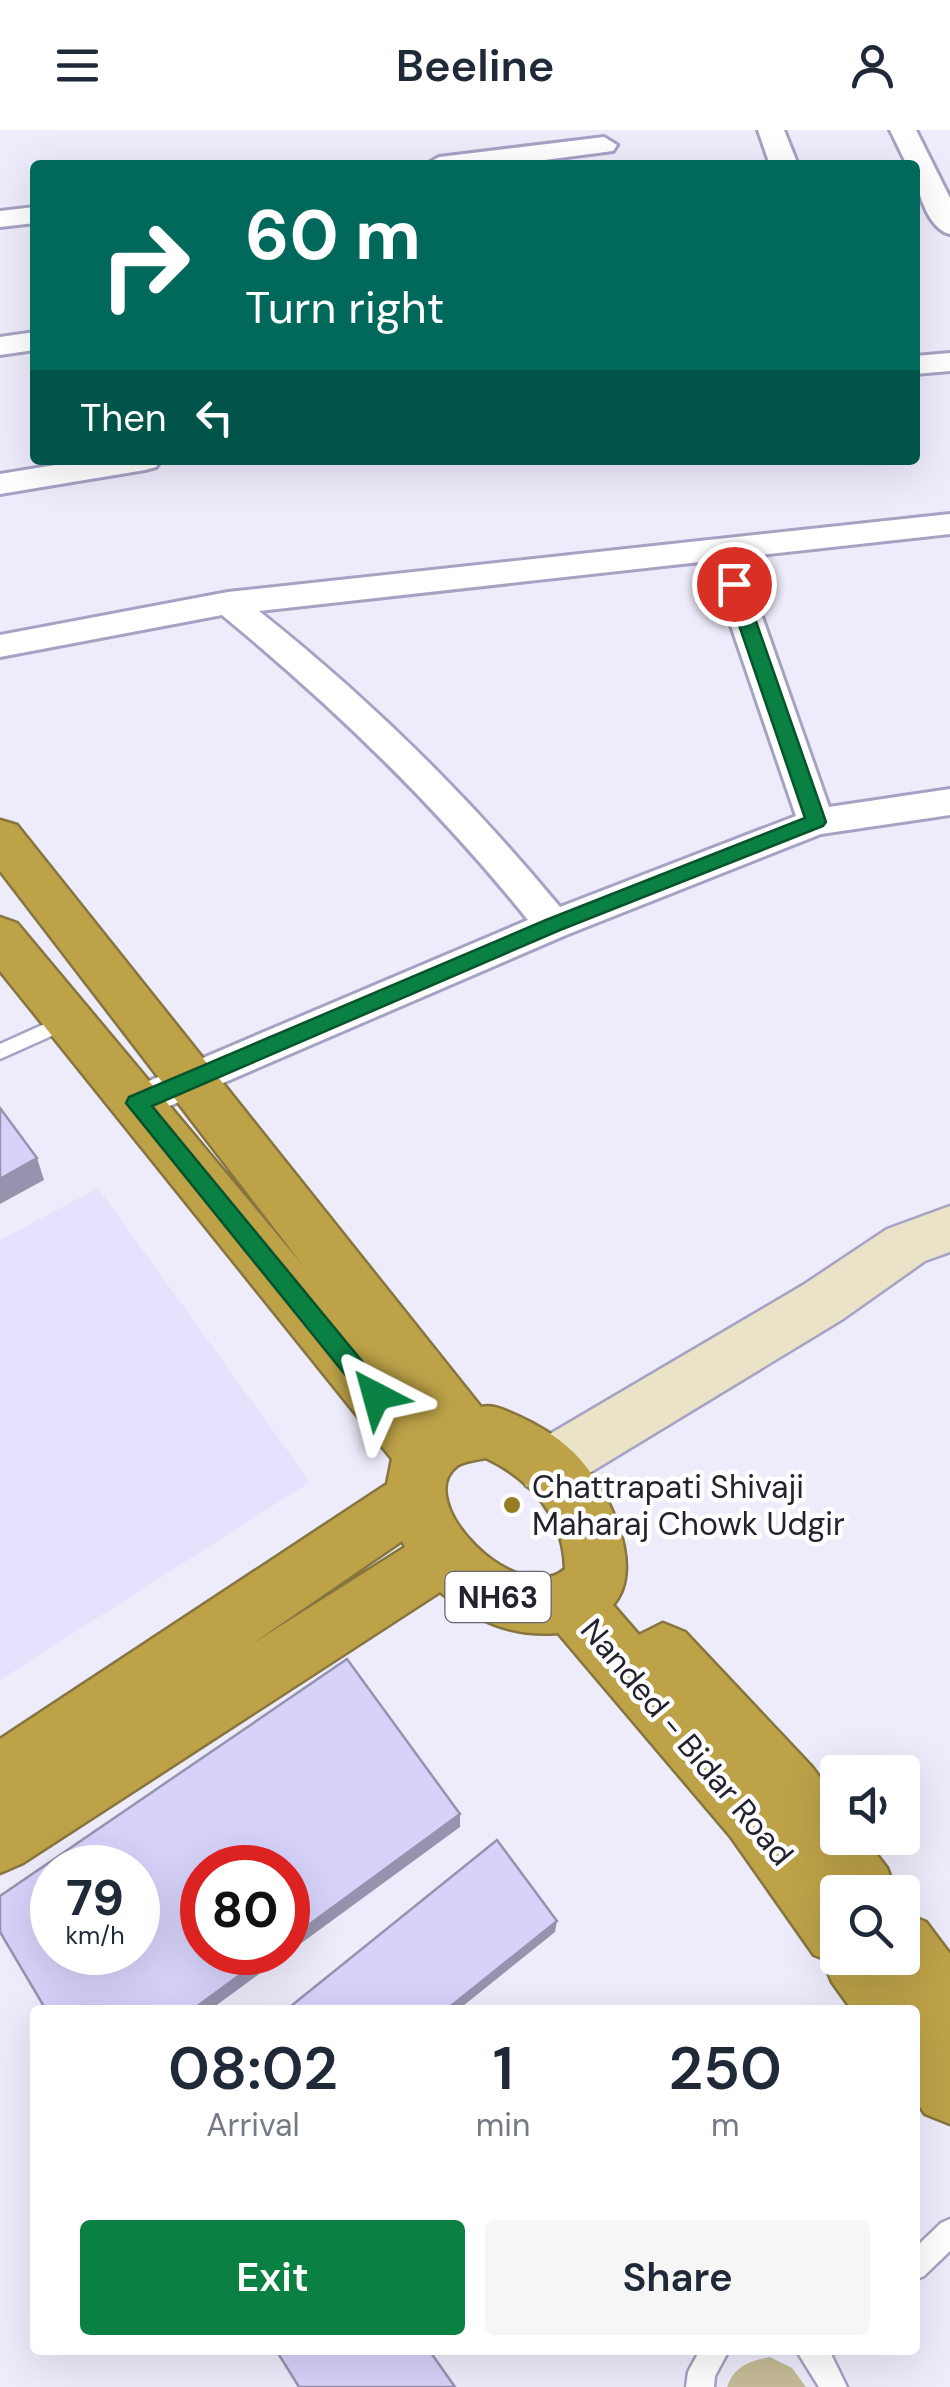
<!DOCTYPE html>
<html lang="en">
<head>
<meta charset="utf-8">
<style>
	:root { --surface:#fff; --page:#f6f6f7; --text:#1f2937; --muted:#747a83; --accent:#0b8043 }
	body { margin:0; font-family:"DM Sans",sans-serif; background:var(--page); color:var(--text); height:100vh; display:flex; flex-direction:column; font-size:38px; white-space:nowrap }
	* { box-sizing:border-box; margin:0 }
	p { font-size:32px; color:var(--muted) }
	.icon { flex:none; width:55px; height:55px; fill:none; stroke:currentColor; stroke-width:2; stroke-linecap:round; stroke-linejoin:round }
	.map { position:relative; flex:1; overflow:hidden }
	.drawer { position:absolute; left:30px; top:1875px; width:890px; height:350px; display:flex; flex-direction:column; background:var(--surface); border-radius:10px; box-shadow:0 10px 40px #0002 }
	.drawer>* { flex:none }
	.guide { position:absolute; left:30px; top:30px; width:890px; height:305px; border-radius:10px; box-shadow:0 10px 40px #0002; background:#00695c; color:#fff; overflow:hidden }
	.tools { position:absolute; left:820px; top:1625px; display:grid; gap:20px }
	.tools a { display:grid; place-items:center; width:100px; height:100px; border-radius:10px; background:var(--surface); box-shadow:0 10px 40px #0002; font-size:50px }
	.speed { position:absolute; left:30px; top:1715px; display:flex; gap:20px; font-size:50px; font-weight:700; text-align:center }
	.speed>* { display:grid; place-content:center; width:130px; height:130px; border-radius:50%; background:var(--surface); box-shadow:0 10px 40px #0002; line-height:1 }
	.speed small { font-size:25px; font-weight:400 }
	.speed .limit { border:15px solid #d22; background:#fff; color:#111 }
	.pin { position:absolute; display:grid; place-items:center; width:85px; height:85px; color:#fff; margin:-42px; border:5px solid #fff; border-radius:50%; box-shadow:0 2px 10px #0007 }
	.me { position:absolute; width:110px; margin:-55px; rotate:321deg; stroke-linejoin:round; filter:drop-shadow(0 0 8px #0008) }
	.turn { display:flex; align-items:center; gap:35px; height:210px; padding:0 50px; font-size:45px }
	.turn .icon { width:130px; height:130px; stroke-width:2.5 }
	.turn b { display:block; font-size:70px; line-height:85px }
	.then { display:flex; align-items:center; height:95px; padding:0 50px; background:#0003; gap:20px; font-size:38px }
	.eta { display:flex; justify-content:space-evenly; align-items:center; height:170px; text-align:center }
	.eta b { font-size:60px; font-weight:600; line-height:70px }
	.cta { display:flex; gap:20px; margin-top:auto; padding:20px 50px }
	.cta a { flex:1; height:115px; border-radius:10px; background:var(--accent); color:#fff; font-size:40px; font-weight:600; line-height:115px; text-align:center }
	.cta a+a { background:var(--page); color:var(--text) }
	header { display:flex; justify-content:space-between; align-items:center; height:130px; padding:0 50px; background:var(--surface); font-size:45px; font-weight:600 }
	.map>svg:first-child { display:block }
</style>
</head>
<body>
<header><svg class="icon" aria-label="menu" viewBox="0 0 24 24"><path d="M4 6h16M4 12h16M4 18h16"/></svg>Beeline<svg class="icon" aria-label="person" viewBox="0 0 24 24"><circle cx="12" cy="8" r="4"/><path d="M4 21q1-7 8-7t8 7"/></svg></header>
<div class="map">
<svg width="950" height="2257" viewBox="0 0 950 2257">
	<rect width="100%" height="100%" fill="#eeecfb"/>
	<!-- built -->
	<polygon fill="#e5e2fd" points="98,1058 310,1352 0,1550 0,1110"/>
	<!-- green -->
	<path fill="#c6bb97" d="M770 2227 792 2238 806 2257H727C734 2236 750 2231 770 2227Z"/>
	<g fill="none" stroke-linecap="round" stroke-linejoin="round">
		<!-- lane casing -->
		<g stroke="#a5a2c4" stroke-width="5">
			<g id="lane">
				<polygon points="69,883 78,890 76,895 0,929 0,914"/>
				<polygon points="950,2089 950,2121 924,2146 915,2150 915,2118 941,2093"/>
				<polygon points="700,2220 729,2220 715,2246 714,2257 686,2257 688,2242"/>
				<polygon points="796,2220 829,2220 847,2257 819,2257"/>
			</g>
		</g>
		<!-- street casing -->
		<g stroke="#a5a2c4" stroke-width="6">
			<g id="street">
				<polygon points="758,0 784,0 798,35 770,35"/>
				<path d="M890 0H916L950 68V104C927 99 915 56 915 35H907Z"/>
				<polygon points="604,7 617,15 613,21 506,35 425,35 439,27"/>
				<polygon points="35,77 35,93 0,97 0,81"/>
				<polygon points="35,202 35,220 0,225 0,207"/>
				<polygon points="950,223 950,241 915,244 915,226"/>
				<polygon points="86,330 161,330 156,337 145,340 0,364 0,344"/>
				<path d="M950 384V404L741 427 829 677 950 659V685L821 704 566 805 151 984 137 989 123 984 117 973 123 962 528 790C437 677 334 577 222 485L0 527V505L228 462ZM709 431 796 686 560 777C470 668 370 569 259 481Z"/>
			</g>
		</g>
		<!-- secondary casing -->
		<g stroke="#a5a2c4" stroke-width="5">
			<polygon id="secondary" points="950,1076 950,1122 925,1131 843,1189 568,1356 547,1364 526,1356 518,1337 526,1318 803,1155 887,1099"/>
		</g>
		<!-- highway casing -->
		<g stroke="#87753f" stroke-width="5">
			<path id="highway" d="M0 690 17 695 481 1277C494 1274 506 1281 518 1286 538 1295 556 1306 571 1320 604 1350 648 1436 613 1475L639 1505 663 1493 685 1502 812 1637 838 1672V1708H864L887 1738 896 1762H838V1828H902V1782L926 1792 950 1824V1994L925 1984 915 1969V1880H852L832 1852 822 1828 814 1825 731 1707 558 1503C511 1507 477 1491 440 1462L23 1733 0 1743V1609L387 1354 392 1329 0 841V787L17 793 305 1138 0 741ZM486 1328C532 1350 564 1387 565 1439 518 1480 410 1371 457 1336 464 1331 477 1330 486 1328ZM402 1411 405 1417 249 1516Z"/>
		</g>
		<!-- lane -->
		<use href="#lane" fill="#fff" fill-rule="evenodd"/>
		<!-- street -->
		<use href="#street" fill="#fff" fill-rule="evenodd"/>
		<!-- secondary -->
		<use href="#secondary" fill="#ebe3c8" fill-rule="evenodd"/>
		<!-- highway -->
		<use href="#highway" fill="#bda248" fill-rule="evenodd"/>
	</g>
	<!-- shaded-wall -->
	<g fill="#9693af">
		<polygon points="37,1028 44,1050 0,1074 0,1049"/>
		<polygon points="460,1684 460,1697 210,1880 192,1880 271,1822 288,1822 288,1810"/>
		<polygon points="557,1791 555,1802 458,1880 446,1880"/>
	</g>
	<!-- building -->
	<g fill="#d6d2fa" stroke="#9693af" stroke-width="2.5" fill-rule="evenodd">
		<polygon points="0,978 37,1028 0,1049"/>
		<path d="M347 1529 460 1684 288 1810V1738H202V1822H271L192 1880H46L0 1802V1766ZM52 1738H138V1822H52Z"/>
		<polygon points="497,1710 557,1791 446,1880 286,1880"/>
		<polygon points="276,2220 429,2220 455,2257 299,2257"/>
	</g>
	<!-- route -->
	<polygon fill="#0b8043" stroke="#07532c" stroke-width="2.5" points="734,449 743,454 826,692 823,696 560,800 152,976 384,1258 388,1266 384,1273 376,1276 368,1273 126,973 129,967 546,790 805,688 725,454"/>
	<!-- markers -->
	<circle fill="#967d24" stroke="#fff" stroke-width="4" cx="512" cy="1375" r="10"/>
	<g text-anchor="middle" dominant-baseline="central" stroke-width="9" stroke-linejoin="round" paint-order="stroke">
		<!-- shield labels -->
		<rect fill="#fff" stroke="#66646d" stroke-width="2.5" x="445.5" y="1442" width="105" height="50" rx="8"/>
		<g font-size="30" font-weight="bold" fill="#24222f">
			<text x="498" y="1467">NH63</text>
		</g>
		<!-- poi labels -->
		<g font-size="32" fill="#24222f" stroke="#fff" text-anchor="start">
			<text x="532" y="1357">Chattrapati Shivaji<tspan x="532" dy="37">Maharaj Chowk Udgir</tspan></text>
		</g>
		<!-- street labels -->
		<g font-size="32" fill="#24222f" stroke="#fff">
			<text transform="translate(687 1612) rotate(50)">Nanded - Bidar Road</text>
		</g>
	</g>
</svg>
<div class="tools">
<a><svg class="icon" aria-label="sound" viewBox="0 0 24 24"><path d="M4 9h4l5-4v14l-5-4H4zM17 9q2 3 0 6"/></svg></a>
<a><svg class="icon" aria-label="search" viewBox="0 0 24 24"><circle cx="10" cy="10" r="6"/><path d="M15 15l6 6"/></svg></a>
</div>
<div class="speed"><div>79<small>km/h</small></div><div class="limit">80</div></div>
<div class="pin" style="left:734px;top:454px;background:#d93025"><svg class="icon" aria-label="arrive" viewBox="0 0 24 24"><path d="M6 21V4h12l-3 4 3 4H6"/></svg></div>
<svg class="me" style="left:376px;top:1266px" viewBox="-20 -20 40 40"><path d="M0-17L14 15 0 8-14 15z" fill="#0b8043" stroke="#fff" stroke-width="4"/></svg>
<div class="guide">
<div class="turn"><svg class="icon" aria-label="right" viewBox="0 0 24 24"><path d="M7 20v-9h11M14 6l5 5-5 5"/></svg><div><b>60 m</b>Turn right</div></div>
<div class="then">Then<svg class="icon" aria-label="left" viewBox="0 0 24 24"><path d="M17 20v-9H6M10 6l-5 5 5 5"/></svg></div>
</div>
<section class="drawer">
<div class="eta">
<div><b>08:02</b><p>Arrival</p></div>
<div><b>1</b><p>min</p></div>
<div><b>250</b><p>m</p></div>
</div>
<div class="cta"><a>Exit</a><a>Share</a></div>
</section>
</div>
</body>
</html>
